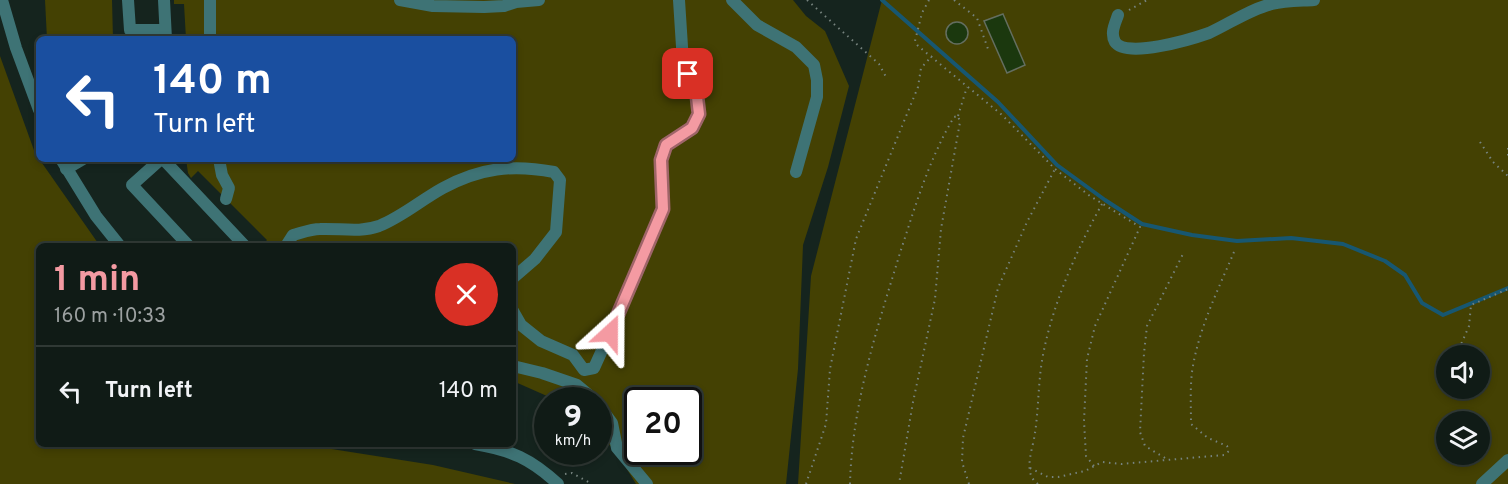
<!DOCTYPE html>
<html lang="en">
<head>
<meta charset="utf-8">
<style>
	:root { --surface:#101b16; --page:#19241f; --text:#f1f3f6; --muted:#9ca1a1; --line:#303935; --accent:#f49aa2 }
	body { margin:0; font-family:Overpass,sans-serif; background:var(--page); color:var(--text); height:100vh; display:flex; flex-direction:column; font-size:22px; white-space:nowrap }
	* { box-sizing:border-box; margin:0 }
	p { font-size:20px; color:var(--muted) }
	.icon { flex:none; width:33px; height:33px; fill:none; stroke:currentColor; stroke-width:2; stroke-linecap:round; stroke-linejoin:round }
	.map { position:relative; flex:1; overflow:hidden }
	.sheet { position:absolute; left:36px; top:243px; width:480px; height:204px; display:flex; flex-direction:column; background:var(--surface); border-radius:9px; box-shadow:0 3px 9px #0003,0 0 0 2px var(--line) }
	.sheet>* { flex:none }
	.banner { position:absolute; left:36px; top:36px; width:480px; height:126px; border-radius:9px; box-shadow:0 3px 9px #0003,0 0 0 2px var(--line); background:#1a4fa0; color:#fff; overflow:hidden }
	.buttons { position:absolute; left:1436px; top:345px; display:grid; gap:12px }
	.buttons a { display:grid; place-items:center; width:54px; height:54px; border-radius:50%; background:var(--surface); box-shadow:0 3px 9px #0003,0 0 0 2px var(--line); font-size:30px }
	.speed { position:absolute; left:534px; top:387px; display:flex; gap:12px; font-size:30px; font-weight:700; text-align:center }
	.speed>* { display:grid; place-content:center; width:78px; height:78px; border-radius:50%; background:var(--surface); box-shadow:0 3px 9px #0003,0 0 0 2px var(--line); line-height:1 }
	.speed small { font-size:15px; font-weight:400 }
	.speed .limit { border:3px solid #111; border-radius:9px; background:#fff; color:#111 }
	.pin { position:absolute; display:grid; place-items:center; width:51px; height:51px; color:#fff; margin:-26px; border-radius:12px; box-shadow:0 3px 9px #0006 }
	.me { position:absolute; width:66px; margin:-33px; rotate:24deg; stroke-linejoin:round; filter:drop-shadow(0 0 4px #0008) }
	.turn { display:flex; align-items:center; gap:21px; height:126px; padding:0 18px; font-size:27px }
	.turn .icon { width:78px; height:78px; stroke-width:2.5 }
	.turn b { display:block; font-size:42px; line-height:51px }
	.round { display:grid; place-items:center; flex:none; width:63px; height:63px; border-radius:32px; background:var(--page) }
	.head { display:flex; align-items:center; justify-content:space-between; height:102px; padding:0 18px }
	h1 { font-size:36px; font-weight:700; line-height:45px; color:var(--accent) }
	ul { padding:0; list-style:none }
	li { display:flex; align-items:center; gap:18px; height:90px; padding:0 18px; border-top:2px solid var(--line) }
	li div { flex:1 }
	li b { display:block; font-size:22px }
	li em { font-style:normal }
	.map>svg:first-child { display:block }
</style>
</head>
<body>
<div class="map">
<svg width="1508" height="484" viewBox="0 0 1508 484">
	<rect width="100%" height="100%" fill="#15241e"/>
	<!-- green -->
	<g fill="#444103" fill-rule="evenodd">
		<polygon points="45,0 112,0 113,39 47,39"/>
		<path d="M174 0H793L806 16 825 31 849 86 828 167 803 245 798 369 786 484H636L617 453 599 434 598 400H556L513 381V246H262L267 240 198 171 191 178 188 173 186 159H513V39H186L184 4H174ZM638 400H688V452H638Z"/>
		<path d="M882 0H1508V484H798L811 276ZM1446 356H1479V388H1446ZM1446 422H1479V454H1446Z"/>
		<polygon points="0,56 35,153 100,246 39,246 39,444 300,444 433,465 515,484 0,484"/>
	</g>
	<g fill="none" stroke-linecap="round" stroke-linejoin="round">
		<!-- stream -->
		<polyline stroke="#175771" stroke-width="4" points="882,0 998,102 1057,165 1105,200 1142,224 1192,235 1237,241 1291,238 1343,244 1385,261 1405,275 1422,303 1443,315 1508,288"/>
	</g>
	<!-- building -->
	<g fill="#1b380e" stroke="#646e60" stroke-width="1.5">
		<polygon points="1003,14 1025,65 1007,73 984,21"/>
		<circle cx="957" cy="33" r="11"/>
	</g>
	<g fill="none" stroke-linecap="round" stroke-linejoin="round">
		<!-- path -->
		<g stroke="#76837e" stroke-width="2" stroke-dasharray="1.5 4.5" stroke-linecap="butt">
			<polyline points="807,0 879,64 886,77"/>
			<polyline points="929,0 922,13 915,41 918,46 1002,115 1055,169 1090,196 1140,227 1095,326 1087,359 1084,421 1086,456 1094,466"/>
			<polyline points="954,0 977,18 988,49"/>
			<polyline points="1129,10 1147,0"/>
			<polyline points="958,116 967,87"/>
			<polyline points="1480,142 1493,162 1508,176"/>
			<polyline points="1508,148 1508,158"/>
			<polyline points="1459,349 1469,326 1471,305 1508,289"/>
			<polyline points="1165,458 1145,446 1140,432 1144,353 1147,326 1184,252"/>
			<path d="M1030 468 1048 477H1058L1085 471 1102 462 1121 464 1224 455 1229 451 1227 446 1208 438 1191 424C1191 407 1190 389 1192 372 1198 330 1218 290 1234 252"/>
			<polyline points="565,474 572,473 592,484"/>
			<polyline points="806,484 826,424 830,369 856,239 918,87 921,68 932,56"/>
			<path d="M850 484C852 405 877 328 900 253 915 207 929 159 954 117L958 116 960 122 941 229 935 299 913 402 899 484"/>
			<polyline points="969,484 962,462 963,438 998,288 1027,222 1055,169"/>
			<path d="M1038 484C1022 473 1033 449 1035 433 1039 406 1038 377 1044 350 1054 301 1078 247 1102 204"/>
		</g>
		<!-- minor -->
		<g stroke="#3e7375" stroke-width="12">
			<polyline points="2,0 16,48 39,110"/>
			<polyline points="128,0 130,30 165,30"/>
			<polyline points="164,0 166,39"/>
			<polyline points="400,0 433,6 484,7 504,6 516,2 539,0"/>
			<polyline points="732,0 757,25 796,47 814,65 817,80 817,97 796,172"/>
			<path d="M1118 15C1115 24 1110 33 1115 42 1126 59 1192 39 1209 33 1229 24 1250 9 1272 4 1285 1 1300 1 1314 0"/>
			<polyline points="210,39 210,0"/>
			<polyline points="61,159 96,216 120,246"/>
			<polyline points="161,159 132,185 189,246"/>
			<polyline points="163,159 245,246"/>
			<polyline points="219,159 222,175 229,188 226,199"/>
			<polyline points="66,169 83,159"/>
			<path d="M286 246 293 235C301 233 311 229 320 229 340 228 359 233 379 226 402 217 421 200 443 188 480 168 512 164 554 172L560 180 556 232 535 259 513 278"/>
			<polyline points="513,311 521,325 541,341 573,355 584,370 594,368 634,280 663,209 661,160 666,145 691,128 699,114 697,97 683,62 679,0"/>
			<polyline points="513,366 542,373 577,385 595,400"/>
			<polyline points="598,404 612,423 617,448 647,484"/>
			<path d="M475 444C511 450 531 459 558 484"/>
			<polyline points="1482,484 1508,460"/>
		</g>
	</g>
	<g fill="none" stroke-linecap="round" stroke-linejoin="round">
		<!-- route casing -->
		<g stroke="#9f6469" stroke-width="15">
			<polyline id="route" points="610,333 663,209 661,160 666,145 692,128 699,114 697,97 688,74"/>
		</g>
		<!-- route -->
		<use href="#route" stroke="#f49aa2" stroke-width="10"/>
	</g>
</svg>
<div class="buttons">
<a><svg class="icon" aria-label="sound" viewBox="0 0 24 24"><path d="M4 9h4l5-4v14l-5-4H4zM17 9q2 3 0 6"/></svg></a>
<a><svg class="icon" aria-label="layers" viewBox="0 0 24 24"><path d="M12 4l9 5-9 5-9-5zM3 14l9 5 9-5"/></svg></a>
</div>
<div class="speed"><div>9<small>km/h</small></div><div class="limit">20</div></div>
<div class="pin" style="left:688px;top:74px;background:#d93025"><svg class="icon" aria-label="arrive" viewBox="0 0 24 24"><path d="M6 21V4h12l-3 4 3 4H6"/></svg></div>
<svg class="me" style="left:610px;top:333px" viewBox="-20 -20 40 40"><path d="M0-17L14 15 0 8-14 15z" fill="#f49aa2" stroke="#fff" stroke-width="4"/></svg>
<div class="banner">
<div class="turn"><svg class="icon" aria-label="left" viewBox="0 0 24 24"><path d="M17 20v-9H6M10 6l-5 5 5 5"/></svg><div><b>140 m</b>Turn left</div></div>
</div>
<section class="sheet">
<div class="head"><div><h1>1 min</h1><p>160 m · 10:33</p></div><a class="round" style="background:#d93025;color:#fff"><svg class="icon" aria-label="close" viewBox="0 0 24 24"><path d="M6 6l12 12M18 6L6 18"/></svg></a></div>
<ul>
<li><svg class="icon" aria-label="left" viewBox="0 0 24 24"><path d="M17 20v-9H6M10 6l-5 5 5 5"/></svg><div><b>Turn left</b></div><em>140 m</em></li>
</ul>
</section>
</div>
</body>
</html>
